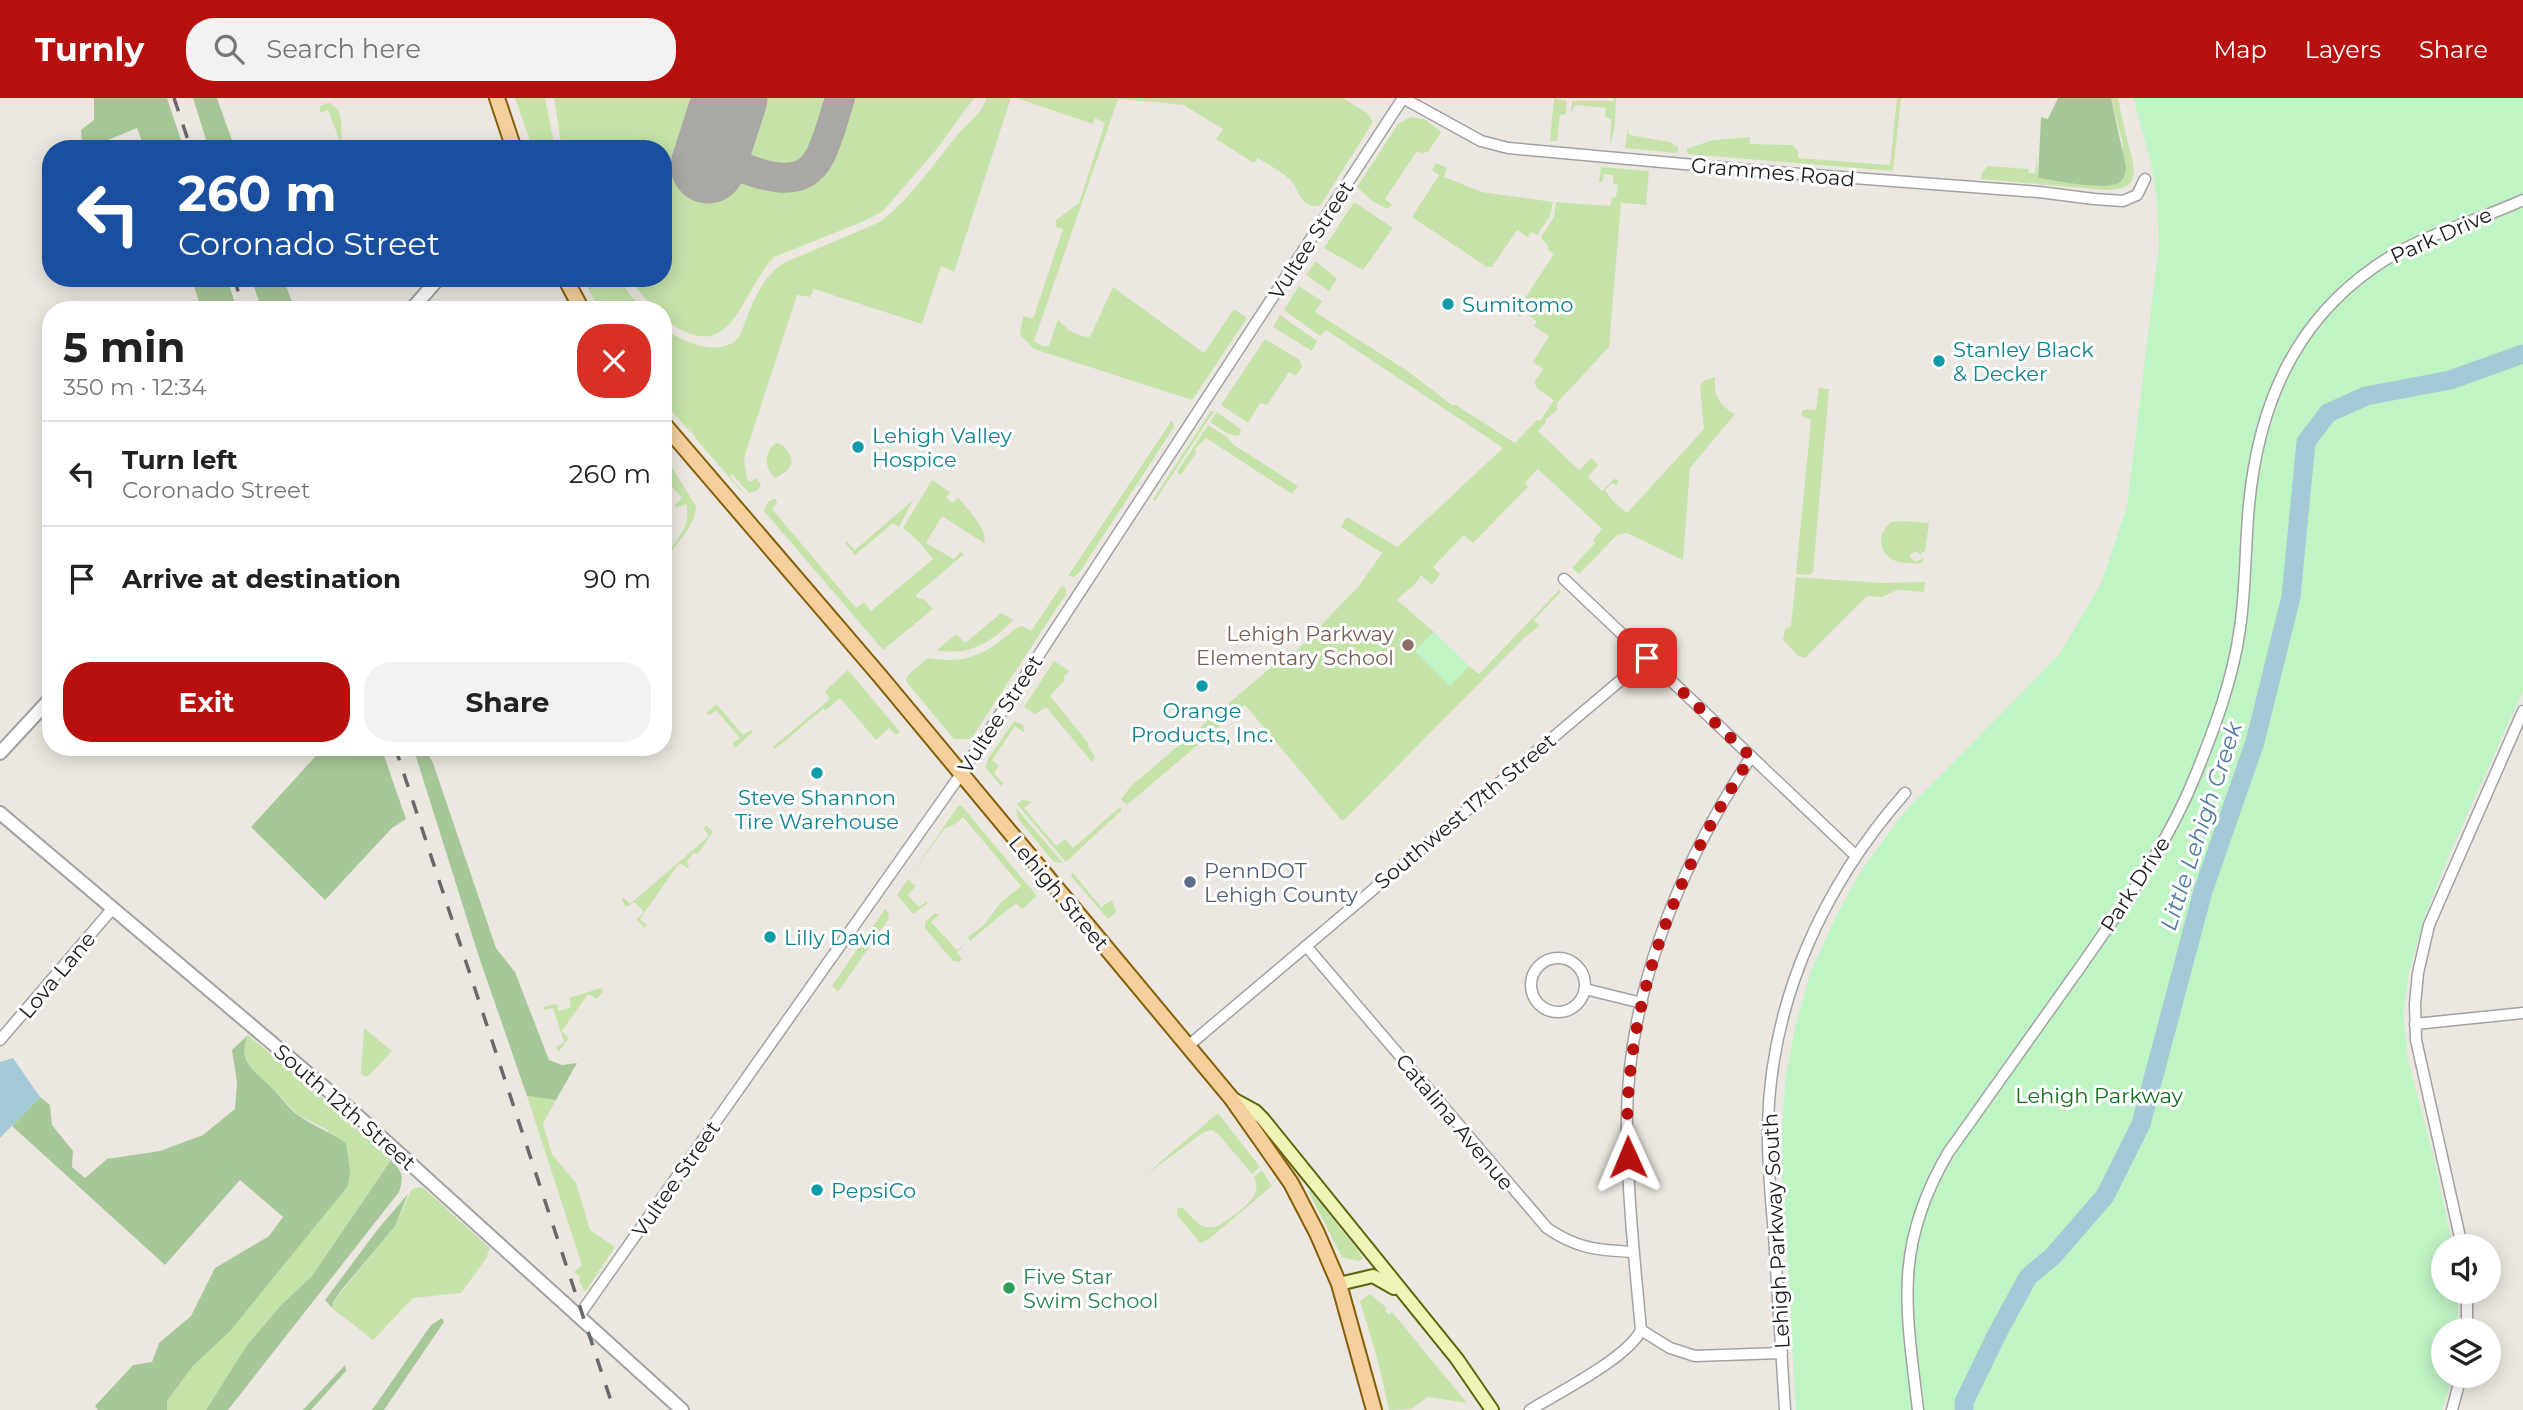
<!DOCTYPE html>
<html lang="en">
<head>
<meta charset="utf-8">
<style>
	:root { --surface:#fff; --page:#f2f2f2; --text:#222; --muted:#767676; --line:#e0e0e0; --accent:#b7110f }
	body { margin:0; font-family:Montserrat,sans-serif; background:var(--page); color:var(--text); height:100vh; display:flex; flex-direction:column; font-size:26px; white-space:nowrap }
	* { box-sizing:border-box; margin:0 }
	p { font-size:23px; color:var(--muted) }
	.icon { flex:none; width:38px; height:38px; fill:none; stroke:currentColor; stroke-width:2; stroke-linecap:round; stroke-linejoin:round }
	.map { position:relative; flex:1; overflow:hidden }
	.panel { position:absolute; left:42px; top:203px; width:630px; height:455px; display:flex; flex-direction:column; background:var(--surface); border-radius:28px; box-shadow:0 4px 18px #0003 }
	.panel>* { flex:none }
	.guide { position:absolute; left:42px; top:42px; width:630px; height:147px; border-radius:28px; box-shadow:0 4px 18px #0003; background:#1a4fa0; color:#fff; overflow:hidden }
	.buttons { position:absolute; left:2431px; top:1136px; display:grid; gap:14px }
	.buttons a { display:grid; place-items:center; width:70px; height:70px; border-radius:50%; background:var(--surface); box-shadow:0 4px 18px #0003; font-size:35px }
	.pin { position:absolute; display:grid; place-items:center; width:60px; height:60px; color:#fff; margin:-30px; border-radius:14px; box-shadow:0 4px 10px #0006 }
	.me { position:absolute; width:77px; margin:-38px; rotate:359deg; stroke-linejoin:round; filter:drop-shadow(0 0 5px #0008) }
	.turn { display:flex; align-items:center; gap:24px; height:147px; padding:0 21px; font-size:32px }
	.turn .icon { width:91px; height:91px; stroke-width:2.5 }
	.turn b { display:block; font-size:49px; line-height:60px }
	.round { display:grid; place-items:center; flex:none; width:74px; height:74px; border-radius:28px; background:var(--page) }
	.head { display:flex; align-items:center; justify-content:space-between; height:119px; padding:0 21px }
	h1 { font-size:42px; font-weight:700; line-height:52px }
	.primary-button { display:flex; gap:14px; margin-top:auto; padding:14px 21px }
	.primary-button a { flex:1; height:80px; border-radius:28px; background:var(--accent); color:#fff; font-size:28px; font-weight:700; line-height:80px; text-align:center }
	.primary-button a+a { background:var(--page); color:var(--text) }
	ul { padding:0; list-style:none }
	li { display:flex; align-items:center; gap:21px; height:105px; padding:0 21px; border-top:2px solid var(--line) }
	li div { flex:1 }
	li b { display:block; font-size:26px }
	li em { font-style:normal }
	header { display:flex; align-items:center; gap:42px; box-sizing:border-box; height:98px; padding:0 35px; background:var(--accent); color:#fff }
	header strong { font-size:33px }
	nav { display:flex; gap:38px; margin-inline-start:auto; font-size:24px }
	.search { width:490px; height:63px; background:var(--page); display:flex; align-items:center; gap:18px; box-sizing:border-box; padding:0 24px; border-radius:28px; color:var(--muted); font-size:26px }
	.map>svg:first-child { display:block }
</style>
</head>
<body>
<header>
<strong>Turnly</strong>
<div class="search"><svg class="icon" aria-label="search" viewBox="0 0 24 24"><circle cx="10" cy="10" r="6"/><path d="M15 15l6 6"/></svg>Search here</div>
<nav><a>Map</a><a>Layers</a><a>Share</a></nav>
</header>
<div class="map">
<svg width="2523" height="1312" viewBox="0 0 2523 1312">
	<rect width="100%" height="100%" fill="#ece8e1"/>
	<!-- grass -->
	<g fill="#c5e3a9">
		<polygon points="515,0 545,0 555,51 533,51"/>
		<path d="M554 0H712L692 62 779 91 808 85 824 71 829 61 849 0H974L936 52 883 113 862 124 774 159C737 200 732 273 663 220V212H655L628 180H663V51H562Z"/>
		<path d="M752 0H823C826 11 821 21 817 31 813 42 810 58 800 65 783 78 745 64 742 42 740 29 748 13 752 0Z"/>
		<path d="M986 0H1011L954 174 941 168 922 226 814 191 810 199 797 197 744 360 747 381 750 384 757 380 761 387 758 392 749 395 732 376 730 378 743 394 741 393 697 342 687 325 692 336 663 303V229C682 245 722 261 740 238 750 211 760 178 786 164L880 124C912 99 934 65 960 34 969 23 983 15 986 0Z"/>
		<path d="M1016 0H1343L1367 15 1373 24 1320 108C1299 109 1301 95 1292 84 1284 74 1268 67 1258 60L1254 65 1216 41 1223 31 1185 8 1186 7 1118 1 1034 243 1042 248H1049L1058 221C1067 232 1075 238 1090 239L1113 189 1204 255 1234 211 1247 220 1192 302 1034 251 1020 237 1023 218 1033 221 1063 131 1056 129V122L1079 105 1105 25 1095 20 1093 26Z"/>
		<polygon points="1554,0 1567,3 1566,16 1560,17 1557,43 1550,43"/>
		<polygon points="1614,0 1616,0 1615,26 1610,49 1611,21 1605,19 1606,10 1575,7 1571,17 1572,3 1613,3"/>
		<polygon points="1897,0 1901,0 1893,73 1688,56 1686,51 1713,42 1750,39 1750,46 1793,47 1798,53 1798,60 1890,67"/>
		<path d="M2111 0H2118C2121 15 2124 30 2128 45 2135 71 2143 92 2106 92L1981 81 1982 74 1988 68 2029 71 2028 75H2035L2037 58 2038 80 2115 87 2124 79 2122 42Z"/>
		<path d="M329 5C348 13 338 34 343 51L328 12 319 15 321 7Z"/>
		<polygon points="1411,19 1426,22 1441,34 1428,54 1421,55 1417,53 1385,101 1392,107 1387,111 1371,102 1357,89 1398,26"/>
		<polygon points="1628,28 1629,37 1670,44 1679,50 1677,55 1625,50"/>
		<polygon points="1436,65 1447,70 1444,79 1482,94 1553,104 1550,118 1537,137 1531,134 1528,139 1517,132 1492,169 1487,169 1412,119 1439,77 1432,72"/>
		<path d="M1601 69 1649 73 1646 107 1621 105 1609 249 1557 305V312L1545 322 1546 324 1538 333 1579 372 1592 360 1598 367 1588 379 1602 393 1614 381 1618 382 1617 387 1612 385 1605 392 1613 403 1627 415 1704 331 1700 288 1705 282 1715 279C1713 296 1719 308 1735 316L1690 370 1683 462 1627 435 1617 437 1579 476 1572 470 1595 445 1593 442 1602 431 1538 371 1525 385 1528 389 1473 445 1464 437 1433 469 1440 476 1432 487 1421 477 1416 485 1397 502 1434 534 1415 553 1450 587 1469 568 1479 576 1559 492 1561 494 1534 522 1539 528 1525 539 1346 720 1342 723 1245 607 1127 707 1121 701 1131 688 1275 566 1280 570 1359 488 1382 455 1341 429 1347 419 1397 449 1503 350 1326 232 1320 238 1284 212 1299 188 1322 203 1315 214 1406 272 1452 307H1456L1515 345 1537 322 1540 323 1554 302 1539 292 1534 285 1543 271 1533 264 1549 238 1534 228 1537 223 1524 214 1520 219 1515 215 1554 156 1548 152V148L1541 139 1554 119 1556 104 1610 108 1612 100 1616 99 1618 87 1613 85V77L1604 76 1602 84H1599Z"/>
		<polygon points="1354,104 1393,130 1363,172 1324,150"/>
		<polygon points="1316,163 1337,181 1329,193 1306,177"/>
		<polygon points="582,180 620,180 630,197 644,212 600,212"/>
		<polygon points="1280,217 1317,243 1312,253 1273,229"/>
		<polygon points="1265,241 1300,262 1302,269 1296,278 1289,274 1267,307 1260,305 1248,325 1221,307"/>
		<polygon points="1819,290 1829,291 1813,474 1809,477 1796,476 1811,322 1801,317 1802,313 1807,311 1816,312"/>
		<polygon points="1211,313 1214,313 1155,403 1153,401"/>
		<polygon points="1217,314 1239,330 1241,332 1239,338 1228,336 1210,324"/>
		<polygon points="1172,322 1174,329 1079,475 1074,479 1068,478"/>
		<polygon points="1208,327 1226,338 1234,347 1298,388 1292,396 1206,340 1195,351 1196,355 1181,377 1177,374"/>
		<path d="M776 345C785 346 791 356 792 364L788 372 776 380C764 371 763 355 776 345Z"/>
		<path d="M663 355 696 408C696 428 675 447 663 463V460C676 443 692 428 686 406L676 410 675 407 682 400 663 379Z"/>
		<path d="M932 382 950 394 946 400 953 405 958 399C966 410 989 432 984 445L942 418 926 445 954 461 960 454 964 456 916 497 917 500 925 502 933 511 883 552 764 413C765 407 770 400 776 401L777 405 772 411 856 510 864 504 871 513 933 461 918 443 903 430Z"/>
		<polygon points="913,402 899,429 893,425 855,457 845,445 846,443 855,452"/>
		<path d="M1907 423 1929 425 1925 453 1920 456 1915 453 1909 458 1915 464 1924 460 1921 465C1904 466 1883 465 1881 444 1881 435 1885 430 1891 424Z"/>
		<polygon points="1796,479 1882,485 1925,484 1924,494 1897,492 1882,499 1867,498 1805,560 1798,558 1783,542 1785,531 1791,528"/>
		<path d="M1062 487 1066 491V496L971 641H954L909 587 906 582 908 577 928 560C970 567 986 555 1018 529L1022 528 1031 533Z"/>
		<path d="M1001 515 1013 522C993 544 967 559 937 552L956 536 965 545Z"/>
		<polygon points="1054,563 1069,573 1063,580 1065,582 1050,598 1089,646 1088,648 1095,659 1092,664 1046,609 1035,616 1024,609"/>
		<polygon points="848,572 900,634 896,637 889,630 876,642 840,600 826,612 823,611 775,651 773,649 830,601 825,593"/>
		<polygon points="716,606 743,637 751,632 753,634 735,650 733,645 740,640 716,612 710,617 706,615"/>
		<polygon points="1014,623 1023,627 1024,633 1023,634 1015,628 992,662 999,668 994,675 1003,685 1001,688 985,669 988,661"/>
		<polygon points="1022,702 1032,704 1024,710 1056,748 1065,741 1073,750 1120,709 1122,712 1066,764 1017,706"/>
		<polygon points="958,708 962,708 1037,798 1022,811 1016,805 970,843 968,839 984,827 1001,804 1021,788 963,719 955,726 944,731 908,781 916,788 908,797 919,809 927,803 927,806 913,816 897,797"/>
		<polygon points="1016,710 1063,765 1054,764 1018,721"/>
		<polygon points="706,727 713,734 698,756 693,755 687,764 689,768 688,770 679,765 640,821 647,827 644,830 637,821 644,814 635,804 626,809 621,801 624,800 630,806 709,738 704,731"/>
		<polygon points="1072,774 1101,809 1112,802 1116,814 1108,821 1071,778"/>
		<polygon points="885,811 889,816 888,822 838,894 832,888"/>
		<polygon points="935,815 939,817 931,824 957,852 967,845 957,854 962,862 959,864 953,863 925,830 925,824"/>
		<polygon points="601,890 603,893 597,901 588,896 562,933 569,940 558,954 556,949 564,944 553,910 544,912 543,909 556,906 559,913 571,909 569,900"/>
		<polygon points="364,930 392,953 367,979 361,976"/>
		<polygon points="248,937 319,997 391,1062 312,1178 282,1206 247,1247 206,1312 167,1312 167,1303 193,1268 230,1232 299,1147 328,1032 298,1017 267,985 253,974 245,959 244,946"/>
		<polygon points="527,998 556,1002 543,1026 552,1056 576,1085 590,1132 615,1149 585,1194 579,1184 580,1179 574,1174 582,1167"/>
		<polygon points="1218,1015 1260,1069 1252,1076 1219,1037 1212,1032 1204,1034 1144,1078"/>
		<path d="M1262 1072 1272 1088 1209 1141 1200 1145 1177 1117V1111L1182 1109C1194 1120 1200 1135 1220 1127 1234 1116 1266 1100 1254 1079Z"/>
		<polygon points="422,1089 490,1150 487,1156 488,1158 461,1195 413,1200 373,1242 332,1210 333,1204 395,1128 412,1091"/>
		<polygon points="1308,1093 1311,1093 1356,1150 1363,1161 1358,1163 1342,1159"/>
		<polygon points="1370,1196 1387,1210 1385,1213 1389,1217 1392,1214 1467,1305 1428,1299 1411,1311 1389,1312 1378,1263 1360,1203"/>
	</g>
	<!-- forest -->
	<g fill="#a6c898">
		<polygon points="94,0 167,0 184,51 145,51 137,30 88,50 82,46 81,32 94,22"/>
		<polygon points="193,0 217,0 235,51 209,51"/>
		<path d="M2058 0H2111L2126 69C2125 75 2125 80 2120 84 2108 94 2055 82 2038 80L2041 19 2048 21Z"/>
		<polygon points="191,180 227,180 237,212 202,212"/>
		<polygon points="251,180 283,180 295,212 262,212"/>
		<polygon points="324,649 381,649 406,721 392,730 325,802 251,729"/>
		<polygon points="413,649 424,649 433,665 496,850 515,874 549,962 562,967 577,965 556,1002 527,998 479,859"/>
		<path d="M248 937C236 964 256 974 272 990 281 999 289 1011 299 1018 314 1028 331 1035 346 1045L350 1073 348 1088 230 1233 193 1268 167 1303V1312H98L95 1308 133 1267 152 1264 159 1245 191 1218 215 1170 269 1138 283 1119 240 1082 165 1167 12 1028 40 999 50 1007 52 1027 73 1053 72 1069 85 1080 107 1061 160 1053 203 1037 235 1011 237 984 232 952Z"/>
		<path d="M391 1062C403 1074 404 1078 399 1094L228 1312H206L247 1247 282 1206 312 1178Z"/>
		<polygon points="408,1096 395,1128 340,1194 333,1204 332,1210 325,1202 378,1131"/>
		<polygon points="442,1220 444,1224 384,1312 372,1312 431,1227"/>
		<polygon points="345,1267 346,1273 311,1312 303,1312"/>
	</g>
	<!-- park -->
	<g fill="#bff4c4">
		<polygon points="2133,0 2523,0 2523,593 2450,755 2423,824 2409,875 2403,917 2408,961 2434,1061 2453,1148 2443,1148 2443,1194 2458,1194 2458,1232 2443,1232 2443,1278 2452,1278 2452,1280 2442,1312 1796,1312 1782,1079 1782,1028 1786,977 1796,926 1810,876 1837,816 1861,773 1905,713 2059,557 2101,486 2127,408 2159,148 2157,101 2151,64"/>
		<polygon points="1434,534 1469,568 1450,588 1415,553"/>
	</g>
	<!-- water -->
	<polygon fill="#a4cad7" points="13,960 40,999 0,1040 0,964"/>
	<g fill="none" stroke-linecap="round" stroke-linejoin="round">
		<!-- river -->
		<polyline stroke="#a4cad7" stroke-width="19" points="1964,1312 1964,1304 1997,1236 2028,1179 2053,1158 2105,1098 2141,1026 2203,793 2255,644 2291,499 2306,344 2328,315 2366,298 2450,282 2523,256"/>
		<!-- taxiway -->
		<path stroke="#aaa8a5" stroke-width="30" d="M711 58C745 69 798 101 820 58 829 40 834 19 840 0"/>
		<!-- runway -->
		<polyline stroke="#aaa8a5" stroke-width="75" points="708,68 730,0"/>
		<!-- minor casing -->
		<g stroke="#a2a2a2" stroke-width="13">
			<g id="minor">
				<polyline points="1403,0 1481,43 1508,50 1761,73 2039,94 2094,101 2123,103 2137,97 2145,81"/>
				<polyline points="1564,481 1855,757"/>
				<path d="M1306 848 1547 1130C1577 1151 1598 1152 1633 1154"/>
				<circle cx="1558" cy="887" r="27"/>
				<polyline points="1585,891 1642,905"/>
				<polyline points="2415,926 2523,915"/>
				<polyline points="0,942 113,810"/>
				<polyline points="1188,948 1647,560"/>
				<polyline points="2462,1148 2416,942 2415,906 2418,875 2429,827 2523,613"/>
				<polyline points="578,1219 961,676 1403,0"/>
				<polyline points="1641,1232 1670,1250 1695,1258 1782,1255"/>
				<polyline points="2467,1232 2467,1194"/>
				<path d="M1530 1312C1558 1295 1629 1259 1641 1232 1635 1167 1628 1102 1627 1036 1624 900 1678 770 1751 659"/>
				<path d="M1785 1312C1781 1254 1778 1195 1774 1137 1771 1100 1767 1063 1768 1026 1771 901 1824 787 1905 695"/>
				<path d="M1918 1312C1906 1210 1893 1149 1948 1055 1992 993 2037 930 2081 868 2124 806 2168 747 2196 676 2215 629 2233 581 2240 530 2246 489 2245 448 2249 407 2258 311 2292 227 2373 170 2419 137 2473 125 2523 102"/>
				<polyline points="2452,1312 2461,1278"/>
			</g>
		</g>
		<!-- tertiary casing -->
		<g stroke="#a2a2a2" stroke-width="16">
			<g id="tertiary">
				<polyline points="411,212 439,180"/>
				<polyline points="0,655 51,600"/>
				<polyline points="0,715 350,1011 682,1312"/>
			</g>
		</g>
		<!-- secondary casing -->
		<g stroke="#5c670c" stroke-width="16">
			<g id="secondary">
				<polyline points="1233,1001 1255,1013 1263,1021 1457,1261 1492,1312"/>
				<polyline points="1339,1186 1373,1178 1394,1190"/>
			</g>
		</g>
		<!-- primary casing -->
		<g stroke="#875f0b" stroke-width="18">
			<g id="primary">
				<polyline points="497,0 514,51"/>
				<polyline points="565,180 582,212"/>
				<polyline points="663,325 880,578 1232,1001 1291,1085 1317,1135 1339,1186 1374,1312"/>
			</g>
		</g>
		<!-- minor -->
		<use href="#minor" stroke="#fff" stroke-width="10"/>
		<!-- tertiary -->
		<use href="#tertiary" stroke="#fff" stroke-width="12"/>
		<!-- secondary -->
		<use href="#secondary" stroke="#f0f4b7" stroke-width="12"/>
		<!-- primary -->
		<use href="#primary" stroke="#f4d09d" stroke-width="14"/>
		<!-- rail -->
		<g stroke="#696969" stroke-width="3.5" stroke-dasharray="14 14" stroke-linecap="butt">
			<polyline points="174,0 191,51"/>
			<polyline points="234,180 244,212"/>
			<polyline points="395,649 614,1312"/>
		</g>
	</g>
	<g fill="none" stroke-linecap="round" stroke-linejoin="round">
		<!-- route -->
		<path stroke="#b7110f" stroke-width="12" stroke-dasharray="0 21.6" d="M1628 1059C1620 915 1674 777 1751 659L1647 560"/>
	</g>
	<!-- markers -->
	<g fill="#0f9aa8" stroke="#fff" stroke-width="2.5">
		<circle cx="1448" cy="206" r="7"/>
		<circle cx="1939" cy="263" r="7"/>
		<circle cx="858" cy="349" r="7"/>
		<circle cx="1202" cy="588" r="7"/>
		<circle cx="817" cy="675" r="7"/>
		<circle cx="770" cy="839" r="7"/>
		<circle cx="817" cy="1092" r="7"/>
	</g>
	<circle fill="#8d6e63" stroke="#fff" stroke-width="2.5" cx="1408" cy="547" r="7"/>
	<circle fill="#5c6f8a" stroke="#fff" stroke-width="2.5" cx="1190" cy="784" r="7"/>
	<circle fill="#2e9e5b" stroke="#fff" stroke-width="2.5" cx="1009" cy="1190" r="7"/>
	<g text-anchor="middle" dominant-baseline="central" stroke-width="6" stroke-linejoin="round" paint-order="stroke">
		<!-- street labels -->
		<g font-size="21" fill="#1b1b1b" stroke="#fff">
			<text transform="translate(1773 74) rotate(5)">Grammes Road</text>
			<text transform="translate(2441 137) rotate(-24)">Park Drive</text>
			<text transform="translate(1311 142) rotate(-57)">Vultee Street</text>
			<text transform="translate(1000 616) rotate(-57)">Vultee Street</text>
			<text transform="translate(1465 713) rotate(-40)">Southwest 17th Street</text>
			<text transform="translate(2135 786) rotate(-57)">Park Drive</text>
			<text transform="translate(1059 795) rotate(50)">Lehigh Street</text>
			<text transform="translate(57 877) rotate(-50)">Lova Lane</text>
			<text transform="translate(345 1009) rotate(41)">South 12th Street</text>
			<text transform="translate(1455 1024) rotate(50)">Catalina Avenue</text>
			<text transform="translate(676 1081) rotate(-55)">Vultee Street</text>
			<text transform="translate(1776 1133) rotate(-93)">Lehigh Parkway South</text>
		</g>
		<!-- culture labels -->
		<g font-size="21" fill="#0d838f" stroke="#fff" text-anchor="start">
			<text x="1462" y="206">Sumitomo</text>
			<text x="1953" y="251">Stanley Black<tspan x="1953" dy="24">&amp; Decker</tspan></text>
			<text x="872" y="337">Lehigh Valley<tspan x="872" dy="24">Hospice</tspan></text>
			<text x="1202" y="612" text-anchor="middle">Orange<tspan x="1202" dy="24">Products, Inc.</tspan></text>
			<text x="817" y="699" text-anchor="middle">Steve Shannon<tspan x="817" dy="24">Tire Warehouse</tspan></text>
			<text x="784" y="839">Lilly David</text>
			<text x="831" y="1092">PepsiCo</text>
		</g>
		<!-- education labels -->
		<g font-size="21" fill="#785e54" stroke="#fff" text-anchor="end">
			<text x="1394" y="535">Lehigh Parkway<tspan x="1394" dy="24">Elementary School</tspan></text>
		</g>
		<!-- service labels -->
		<g font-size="21" fill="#4e5e75" stroke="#fff" text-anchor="start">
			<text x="1204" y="772">PennDOT<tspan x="1204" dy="24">Lehigh County</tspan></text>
		</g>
		<!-- park labels -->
		<g font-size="21" fill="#136e1c" stroke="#fff">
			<text x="2099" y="997">Lehigh Parkway</text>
		</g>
		<!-- leisure labels -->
		<g font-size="21" fill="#27864d" stroke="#fff" text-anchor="start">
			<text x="1023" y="1178">Five Star<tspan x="1023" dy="24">Swim School</tspan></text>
		</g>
		<!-- water labels -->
		<g font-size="23" font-style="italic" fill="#4f78a2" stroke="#fff">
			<text transform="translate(2201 728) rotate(-72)">Little Lehigh Creek</text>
		</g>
	</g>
</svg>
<div class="buttons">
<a><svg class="icon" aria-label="sound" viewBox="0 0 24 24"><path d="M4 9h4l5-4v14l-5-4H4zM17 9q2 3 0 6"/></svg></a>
<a><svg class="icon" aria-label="layers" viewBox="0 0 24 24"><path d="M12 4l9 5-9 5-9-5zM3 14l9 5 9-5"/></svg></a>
</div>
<div class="pin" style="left:1647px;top:560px;background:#d93025"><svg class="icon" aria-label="arrive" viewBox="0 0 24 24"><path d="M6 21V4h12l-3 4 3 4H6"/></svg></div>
<svg class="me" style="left:1628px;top:1059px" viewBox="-20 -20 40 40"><path d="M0-17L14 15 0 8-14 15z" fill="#b7110f" stroke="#fff" stroke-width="4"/></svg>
<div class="guide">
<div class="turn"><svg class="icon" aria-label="left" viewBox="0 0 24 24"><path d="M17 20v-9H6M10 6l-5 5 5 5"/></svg><div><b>260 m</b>Coronado Street</div></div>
</div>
<section class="panel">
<div class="head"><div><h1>5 min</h1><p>350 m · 12:34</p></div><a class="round" style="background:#d93025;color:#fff"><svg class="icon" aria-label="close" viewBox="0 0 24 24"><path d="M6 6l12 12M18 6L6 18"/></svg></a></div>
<ul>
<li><svg class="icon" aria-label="left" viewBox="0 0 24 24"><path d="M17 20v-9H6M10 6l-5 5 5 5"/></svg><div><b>Turn left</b><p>Coronado Street</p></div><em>260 m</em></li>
<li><svg class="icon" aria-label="arrive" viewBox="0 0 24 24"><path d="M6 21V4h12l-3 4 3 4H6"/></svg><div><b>Arrive at destination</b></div><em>90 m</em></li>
</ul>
<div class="primary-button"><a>Exit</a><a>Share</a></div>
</section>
</div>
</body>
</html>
